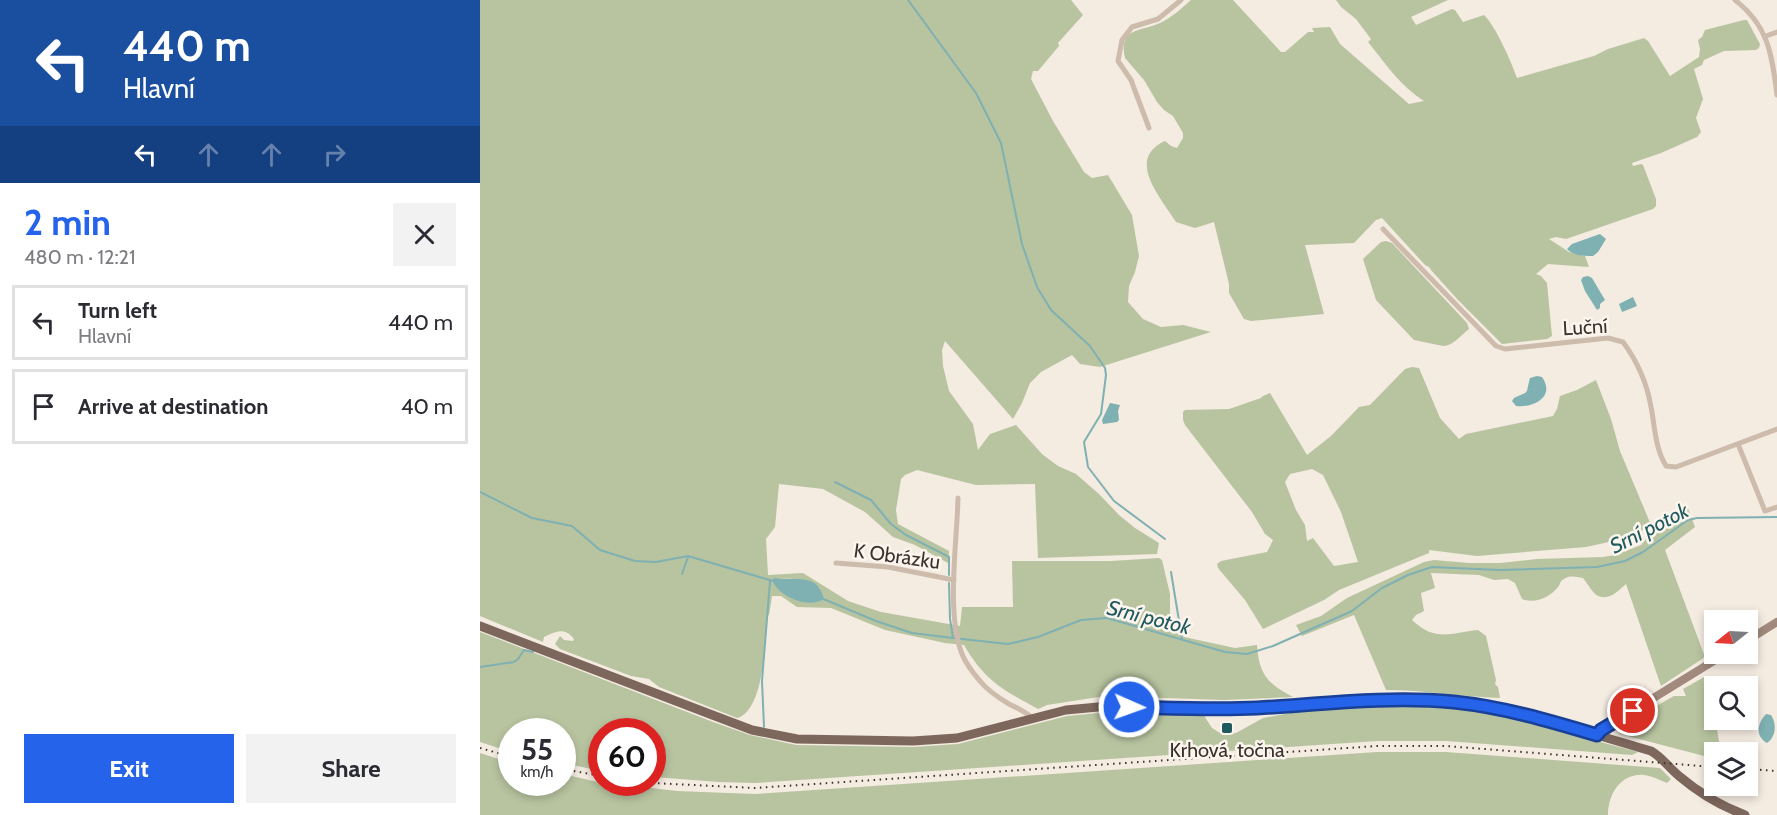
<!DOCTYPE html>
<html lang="en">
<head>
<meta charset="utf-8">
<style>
	:root { --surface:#fff; --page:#f2f2f3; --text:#2b2b33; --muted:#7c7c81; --line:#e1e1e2; --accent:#2563eb }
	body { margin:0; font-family:Cabin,sans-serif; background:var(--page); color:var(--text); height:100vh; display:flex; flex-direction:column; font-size:22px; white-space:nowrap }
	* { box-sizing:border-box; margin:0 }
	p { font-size:20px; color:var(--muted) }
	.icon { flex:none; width:33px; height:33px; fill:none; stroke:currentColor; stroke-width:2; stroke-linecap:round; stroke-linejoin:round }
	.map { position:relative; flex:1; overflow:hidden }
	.drawer { display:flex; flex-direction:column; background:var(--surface); width:480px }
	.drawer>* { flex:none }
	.guide { background:#1a4fa0; color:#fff; overflow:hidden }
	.needle { width:39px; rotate:252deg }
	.buttons { position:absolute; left:1224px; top:610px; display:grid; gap:12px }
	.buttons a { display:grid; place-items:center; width:54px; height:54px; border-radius:0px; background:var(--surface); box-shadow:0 3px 9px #0003; font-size:30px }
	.speed { position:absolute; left:18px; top:718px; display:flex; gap:12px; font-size:30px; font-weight:700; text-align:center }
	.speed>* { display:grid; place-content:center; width:78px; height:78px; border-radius:50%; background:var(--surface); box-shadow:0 3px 9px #0003; line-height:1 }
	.speed small { font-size:15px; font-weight:400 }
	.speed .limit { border:9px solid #d22; background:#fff; color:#111 }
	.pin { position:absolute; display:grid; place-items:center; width:51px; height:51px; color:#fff; margin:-26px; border:3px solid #fff; border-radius:50%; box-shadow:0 2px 6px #0007 }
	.me { position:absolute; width:66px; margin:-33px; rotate:92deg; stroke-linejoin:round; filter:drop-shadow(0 0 4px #0008) }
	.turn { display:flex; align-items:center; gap:21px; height:126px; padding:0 24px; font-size:27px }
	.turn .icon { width:78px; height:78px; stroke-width:2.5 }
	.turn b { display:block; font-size:42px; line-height:51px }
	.lanes { display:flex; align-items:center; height:57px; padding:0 24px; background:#0003; justify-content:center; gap:30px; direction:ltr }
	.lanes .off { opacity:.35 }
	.round { display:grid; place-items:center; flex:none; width:63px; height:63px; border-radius:0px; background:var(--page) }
	.headline { display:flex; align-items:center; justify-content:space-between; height:102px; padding:0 24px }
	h1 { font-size:36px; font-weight:700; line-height:45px; color:var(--accent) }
	.action { display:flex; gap:12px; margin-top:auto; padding:12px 24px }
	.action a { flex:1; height:69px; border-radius:0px; background:var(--accent); color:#fff; font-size:24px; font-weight:700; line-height:69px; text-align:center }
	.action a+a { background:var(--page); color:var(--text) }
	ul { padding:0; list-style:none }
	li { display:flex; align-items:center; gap:18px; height:75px; margin:0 12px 9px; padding:0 12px; border:3px solid var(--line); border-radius:0px }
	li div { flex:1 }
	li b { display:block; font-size:22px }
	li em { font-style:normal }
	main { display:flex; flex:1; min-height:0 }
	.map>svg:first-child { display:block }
</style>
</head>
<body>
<main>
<section class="drawer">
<div class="guide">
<div class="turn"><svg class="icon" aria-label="left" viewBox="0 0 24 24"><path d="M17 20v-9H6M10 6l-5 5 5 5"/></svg><div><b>440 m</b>Hlavní</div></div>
<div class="lanes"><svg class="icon" aria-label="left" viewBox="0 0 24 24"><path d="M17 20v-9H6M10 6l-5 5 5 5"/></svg><svg class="icon off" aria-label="ahead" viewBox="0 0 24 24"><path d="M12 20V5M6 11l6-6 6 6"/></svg><svg class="icon off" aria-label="ahead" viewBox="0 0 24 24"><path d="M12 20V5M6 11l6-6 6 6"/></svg><svg class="icon off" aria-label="right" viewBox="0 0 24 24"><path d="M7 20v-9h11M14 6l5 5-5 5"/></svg></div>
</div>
<div class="headline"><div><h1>2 min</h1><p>480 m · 12:21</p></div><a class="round"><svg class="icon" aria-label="close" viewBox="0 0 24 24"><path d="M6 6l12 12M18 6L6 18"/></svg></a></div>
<ul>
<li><svg class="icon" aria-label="left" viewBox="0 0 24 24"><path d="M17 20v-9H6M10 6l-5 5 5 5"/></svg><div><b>Turn left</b><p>Hlavní</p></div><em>440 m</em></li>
<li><svg class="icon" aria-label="arrive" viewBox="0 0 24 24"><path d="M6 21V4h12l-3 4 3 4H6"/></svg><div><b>Arrive at destination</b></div><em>40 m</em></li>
</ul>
<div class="action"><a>Exit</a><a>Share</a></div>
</section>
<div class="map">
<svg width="1297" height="815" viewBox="0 0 1297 815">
	<rect width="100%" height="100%" fill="#f4ebe1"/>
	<!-- green -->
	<g fill="#b8c4a0" fill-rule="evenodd">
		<path d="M0 0H591L603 15 578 43 579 46 558 71H553L551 79 573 121 604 172 612 178 628 175 652 215 659 256 655 272 649 286 648 302 663 319 681 327 703 325 731 332 620 367 600 364 592 355 561 372 550 383 542 403 533 419 465 341 462 350 463 366 469 391 493 424 498 450 510 434 536 425 562 454 578 466 596 474 619 494 639 515 655 528 679 543 677 554 558 558 555 484 496 485 437 470 425 475 421 479 416 510 418 524 469 551 468 563 435 545 413 537 385 512 343 489 299 484 295 527 286 539 288 575 323 573 368 601 401 612 480 626 482 607H533L532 561H631L679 558 682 560 690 594V628L704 637 755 648 777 645C779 675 788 684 813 697L744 700 625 696 567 705 558 709C523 690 505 681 484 645L465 643 405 630 351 608 317 607 301 596H292L289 615 287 616C285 639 285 710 257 718L179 687 169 679 151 676 80 649 75 644 80 636 84 640 93 641 94 639C85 627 76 631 64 637L63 642 0 616ZM295 578C312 581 328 575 340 589Z"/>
		<path d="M711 0H753L801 52H805L828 32H834L832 28 850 27 860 44 929 104 944 101C921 87 905 63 888 42L891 39 876 19 861 7 856 0H968L931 17 936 25 972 9 975 10 983 22 1004 15C1015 25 1032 63 1037 78L1114 56 1128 49 1164 38 1168 41 1190 76 1219 57 1220 49 1218 40 1222 37 1225 30 1264 20H1267L1280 44 1279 48 1276 50 1244 51 1224 60 1222 65 1214 69 1223 99 1216 118 1221 132 1217 137 1181 153 1152 163 1153 166 1161 164 1163 165 1176 199V206L1173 209 1086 239 1076 237 1069 239 1089 252 1105 256 1109 267 1068 264 1056 274 1061 276 1067 283 1072 336 1067 339 1022 344 978 300 951 270 949 267 945 265 902 218 896 220 874 243 825 245 844 314 771 321 764 319 749 293V284L734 222 715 228 696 222C681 198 645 159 685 141L691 146 697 148 703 138V133L693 116 684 110 677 102 664 80 645 58C638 27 661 32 680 23 692 17 701 9 711 0Z"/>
		<path d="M906 241 912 243 987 323 989 329C981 335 973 346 963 346L934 340 896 300 883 259 901 242Z"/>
		<path d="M932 367 939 368 960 418 979 439 986 434 1073 416 1077 409 1080 396 1097 390 1116 380 1131 419 1140 451 1171 525 1152 537 1106 547 997 556 949 550V553L859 590 844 600 783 629 765 600 738 568 737 564 741 561 787 552 793 540 785 534 772 512 705 425 703 420V412L705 410 749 409 781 398 783 396 790 393 827 455 851 436 879 407 890 405 925 369ZM832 469 843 475 861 512 878 562 854 566 833 538 827 541 825 525 816 510 805 482 810 474Z"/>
		<path d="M1207 506 1215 527 1185 550 1225 657 1181 686 1146 584C1142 587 1139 591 1134 594 1116 604 1112 589 1103 578 1096 577 1090 575 1084 579 1079 582 1081 583 1078 587 1069 598 1055 604 1042 599L1035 583 1028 579 1014 580 999 575 951 573 955 588 941 593 944 611 936 615 932 620C955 642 970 633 998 630L1006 636 1016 680 1015 684 1018 687 1020 698C982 697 944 690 906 690L874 615 822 636 816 625 841 616 867 598 944 562 954 560 989 563H1020L1057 559 1123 557 1135 555 1161 545 1175 528Z"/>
		<polygon points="0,632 233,722 270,735 316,745 433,747 478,744 587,716 629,712 723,714 732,728 743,735 756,733 783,718 831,709 928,706 973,708 1016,714 1158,752 1152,755 966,741 897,741 275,783 239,782 173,777 172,732 122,732 121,771 83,763 82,732 32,732 31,752 0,742"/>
		<polygon points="1226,676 1228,677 1241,753 1234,753 1234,757 1228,757 1140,734 1139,731 1141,726 1194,696 1206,696 1203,689"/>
		<path d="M897 752H966L1180 768 1191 779 1187 783C1180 780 1172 776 1164 775 1141 773 1128 794 1128 815H0V753L31 763 32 783H82L83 774 122 783 155 786 197 791 275 794Z"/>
	</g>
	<!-- water -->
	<g fill="#7fb0b2">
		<path d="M1120 234 1126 239 1118 252 1113 256C1105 256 1093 256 1087 249L1092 244Z"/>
		<polygon points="1108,276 1112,278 1125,300 1120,304 1120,308 1117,310 1105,291 1101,280 1103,277"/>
		<polygon points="1153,297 1157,306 1142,312 1139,304"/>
		<path d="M1057 376 1062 377C1076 397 1053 408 1036 406L1032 401 1034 398C1051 390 1045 396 1050 378Z"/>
		<polygon points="630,403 640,405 638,411 639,420 637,422 623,424 622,420"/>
		<path d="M295 578C315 582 337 571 344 599 328 609 299 597 292 580Z"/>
		<path d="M1286 714 1291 715C1297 724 1296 737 1287 743 1275 736 1277 724 1286 714Z"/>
	</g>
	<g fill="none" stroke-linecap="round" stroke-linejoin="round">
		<!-- stream -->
		<g stroke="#7fb0b2" stroke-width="2">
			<polyline points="428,0 496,93 521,143 542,244 557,287 571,310 610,346 625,368 626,375 621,414 604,442 608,467 634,501 685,539"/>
			<polyline points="355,482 391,500 411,524 426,535 469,557 469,575"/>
			<polyline points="0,492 52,518 92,526 120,550 155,561 176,562 208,556 293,581"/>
			<polyline points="691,572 702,639"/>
			<polyline points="202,574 208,557"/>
			<polyline points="469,583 470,619 473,638"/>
			<polyline points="341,598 396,621 432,633 473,638 528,644 558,637 601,620 627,618 745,652 767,654 793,646 872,611 902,588 928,575 952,567 1019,570 1117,567 1145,561 1163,552 1208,520 1217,518 1297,517"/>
			<polyline points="0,667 34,662 38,659 44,650 53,652"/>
			<polyline points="284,727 282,681 290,581"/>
		</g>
		<!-- street -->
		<g stroke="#cdbbac" stroke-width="5">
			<path d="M1255 0C1289 26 1292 56 1297 95"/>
			<polyline points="1286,36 1297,32"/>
			<polyline points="669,128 651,80 638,61 642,40 652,27 678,19 701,0"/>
			<path d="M903 229 1016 346 1025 349 1128 338 1143 342C1157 361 1167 383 1171 407 1175 427 1175 448 1186 466L1196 467 1297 429"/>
			<polyline points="1258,444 1285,511 1297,507"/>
			<path d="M478 498C477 543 466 613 482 654 486 664 493 673 500 681 507 690 519 698 529 704 537 708 545 711 552 718"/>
			<polyline points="356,563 408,567 474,580"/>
		</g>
		<!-- secondary -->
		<g stroke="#a18a7d" stroke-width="8">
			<polyline points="1268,640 1297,622"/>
			<polyline points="1117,735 1123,729 1245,654"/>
		</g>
		<!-- primary -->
		<path stroke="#7d675c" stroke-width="9" d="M0 626 235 716 272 730 317 739 433 741 477 738 586 710 629 706 729 709 777 708 879 700H928L973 702 1017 708 1066 720 1171 751C1182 757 1189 768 1199 776 1219 793 1241 806 1265 815"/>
		<!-- rail -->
		<g stroke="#3b302b" stroke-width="2" stroke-dasharray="1.5 4.5" stroke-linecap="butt">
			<polyline points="0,748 32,757"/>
			<polyline points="82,769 122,776"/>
			<polyline points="1268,769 1297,771"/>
			<polyline points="172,783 275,788 897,746 966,746 1234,767"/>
		</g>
	</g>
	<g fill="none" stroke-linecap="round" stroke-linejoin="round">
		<!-- route casing -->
		<g stroke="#184099" stroke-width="15">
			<path id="route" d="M649 707C692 708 734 710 777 708 843 704 908 696 974 702 1023 707 1070 721 1117 735L1121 730 1153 711"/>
		</g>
		<!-- route -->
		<use href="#route" stroke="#2563eb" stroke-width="10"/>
	</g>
	<!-- markers -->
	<rect fill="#1f5a5e" stroke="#fbf5ee" stroke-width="2" x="741" y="722" width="12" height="12" rx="3"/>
	<g text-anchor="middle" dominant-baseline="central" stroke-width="5" stroke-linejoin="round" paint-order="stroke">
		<!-- street labels -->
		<g font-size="20" fill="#3b302b" stroke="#fbf5ee">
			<text transform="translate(1105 327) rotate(-3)">Luční</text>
			<text transform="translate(417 556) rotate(8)">K Obrázku</text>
		</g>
		<!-- poi labels -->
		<g font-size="20" fill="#3b302b" stroke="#fbf5ee">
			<text x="747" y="750">Krhová, točna</text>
		</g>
		<!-- water labels -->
		<g font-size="21" font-style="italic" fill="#1f5a5e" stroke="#fbf5ee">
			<text transform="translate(1169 528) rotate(-27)">Srní potok</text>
			<text transform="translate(669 617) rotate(14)">Srní potok</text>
		</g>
	</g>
</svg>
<div class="buttons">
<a><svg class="needle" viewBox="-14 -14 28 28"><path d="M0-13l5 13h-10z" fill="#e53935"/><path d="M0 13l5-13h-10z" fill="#7c7c81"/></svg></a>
<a><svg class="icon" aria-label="search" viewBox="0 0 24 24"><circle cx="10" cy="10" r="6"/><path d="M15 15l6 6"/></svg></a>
<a><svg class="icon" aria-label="layers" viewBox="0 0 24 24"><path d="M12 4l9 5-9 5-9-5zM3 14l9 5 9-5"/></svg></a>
</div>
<div class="speed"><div>55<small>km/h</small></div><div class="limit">60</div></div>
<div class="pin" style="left:1153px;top:711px;background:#d93025"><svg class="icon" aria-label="arrive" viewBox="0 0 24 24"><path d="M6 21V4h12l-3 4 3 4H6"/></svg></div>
<svg class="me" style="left:649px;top:707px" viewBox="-20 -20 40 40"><circle r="17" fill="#2563eb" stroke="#fff" stroke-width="3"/><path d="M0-11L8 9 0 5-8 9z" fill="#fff"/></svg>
</div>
</main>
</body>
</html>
